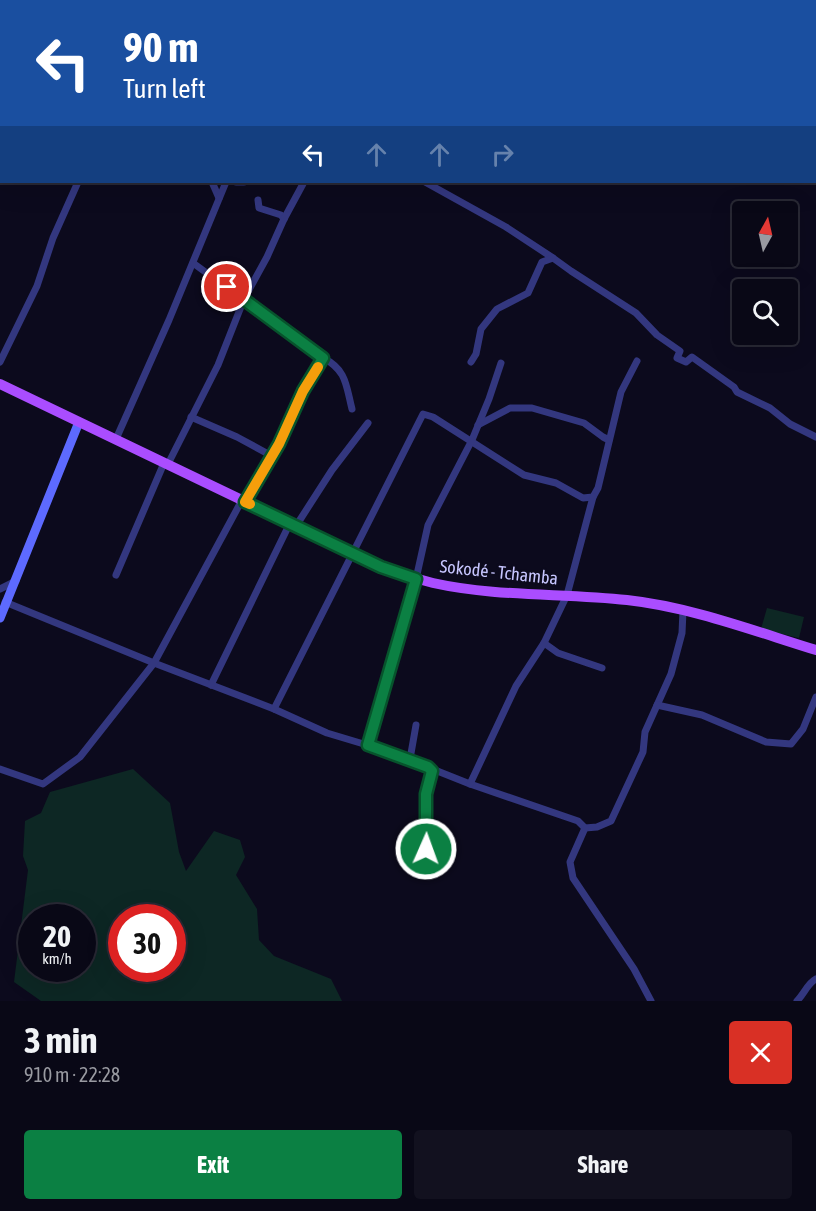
<!DOCTYPE html>
<html lang="en">
<head>
<meta charset="utf-8">
<style>
	:root { --surface:#090816; --page:#12111f; --text:#f1f3f6; --muted:#999aa1; --line:#292935; --accent:#0b8043 }
	body { margin:0; font-family:"Asap Condensed",sans-serif; background:var(--page); color:var(--text); height:100vh; display:flex; flex-direction:column; font-size:22px; white-space:nowrap }
	* { box-sizing:border-box; margin:0 }
	p { font-size:20px; color:var(--muted) }
	.icon { flex:none; width:33px; height:33px; fill:none; stroke:currentColor; stroke-width:2; stroke-linecap:round; stroke-linejoin:round }
	.map { position:relative; height:1001px; overflow:hidden }
	.panel { display:flex; flex-direction:column; background:var(--surface); flex:1 }
	.panel>* { flex:none }
	.top-card { position:absolute; left:0px; top:0px; width:816px; height:183px; box-shadow:0 6px 24px #0002,0 0 0 2px var(--line); background:#1a4fa0; color:#fff; overflow:hidden }
	.needle { width:39px; rotate:8deg }
	.buttons { position:absolute; left:732px; top:201px; display:grid; gap:12px }
	.buttons a { display:grid; place-items:center; width:66px; height:66px; border-radius:6px; background:var(--surface); box-shadow:0 6px 24px #0002,0 0 0 2px var(--line); font-size:30px }
	.speed { position:absolute; left:18px; top:904px; display:flex; gap:12px; font-size:30px; font-weight:700; text-align:center }
	.speed>* { display:grid; place-content:center; width:78px; height:78px; border-radius:50%; background:var(--surface); box-shadow:0 6px 24px #0002,0 0 0 2px var(--line); line-height:1 }
	.speed small { font-size:15px; font-weight:400 }
	.speed .limit { border:9px solid #d22; background:#fff; color:#111 }
	.pin { position:absolute; display:grid; place-items:center; width:51px; height:51px; color:#fff; margin:-26px; border:3px solid #fff; border-radius:50%; box-shadow:0 2px 6px #0007 }
	.me { position:absolute; width:66px; margin:-33px; rotate:2deg; stroke-linejoin:round; filter:drop-shadow(0 0 4px #0008) }
	.turn { display:flex; align-items:center; gap:21px; height:126px; padding:0 24px; font-size:27px }
	.turn .icon { width:78px; height:78px; stroke-width:2.5 }
	.turn b { display:block; font-size:42px; line-height:51px }
	.lanes { display:flex; align-items:center; height:57px; padding:0 24px; background:#0003; justify-content:center; gap:30px; direction:ltr }
	.lanes .off { opacity:.35 }
	.round { display:grid; place-items:center; flex:none; width:63px; height:63px; border-radius:6px; background:var(--page) }
	.headline { display:flex; align-items:center; justify-content:space-between; height:102px; padding:0 24px }
	h1 { font-size:36px; font-weight:700; line-height:45px }
	.cta { display:flex; gap:12px; margin-top:auto; padding:12px 24px }
	.cta a { flex:1; height:69px; border-radius:6px; background:var(--accent); color:#fff; font-size:24px; font-weight:700; line-height:69px; text-align:center }
	.cta a+a { background:var(--page); color:var(--text) }
	.map>svg:first-child { display:block }
</style>
</head>
<body>
<div class="map">
<svg width="816" height="1001" viewBox="0 0 816 1001">
	<rect width="100%" height="100%" fill="#0c0a1d"/>
	<!-- green -->
	<g fill="#0d2724" fill-rule="evenodd">
		<polygon points="767,608 804,617 799,638 761,629"/>
		<path d="M133 769 170 803 179 852 186 871 214 831 240 840 245 857 236 875 257 909 259 940 274 956 331 979 342 1001H41L14 982 28 870 23 856 25 821 41 813 50 792ZM32 918H82V969H32ZM122 918H172V969H122Z"/>
	</g>
	<g fill="none" stroke-linecap="round" stroke-linejoin="round">
		<!-- minor -->
		<g stroke="#33377f" stroke-width="7">
			<polyline points="329,0 337,2"/>
			<polyline points="248,2 248,1"/>
			<polyline points="263,2 263,0"/>
			<polyline points="384,2 384,0"/>
			<polyline points="479,2 481,0"/>
			<polyline points="212,182 219,198"/>
			<polyline points="236,182 244,182"/>
			<polyline points="425,182 506,227 553,258 571,271 636,313 657,335 680,351 677,358 686,362 692,357 734,387 737,392 770,408 790,424 816,437"/>
			<polyline points="258,200 259,208 281,215 284,219"/>
			<polyline points="193,263 323,358 303,391 279,444 245,502"/>
			<path d="M323 358C347 370 346 386 352 409"/>
			<polyline points="0,362 37,286 53,238 78,182"/>
			<polyline points="471,362 476,354 481,329 497,309 528,293 542,262 553,258"/>
			<polyline points="191,417 237,437 272,456"/>
			<polyline points="478,425 510,408 532,408 584,423 603,437 609,440"/>
			<polyline points="116,439 169,320 226,182"/>
			<polyline points="168,464 218,365 244,299 267,257 284,219 304,182"/>
			<polyline points="296,526 332,470 368,423"/>
			<polyline points="116,575 164,463"/>
			<polyline points="0,589 16,581"/>
			<polyline points="5,602 154,663 274,709 327,733 387,751 470,784 578,821 585,828 597,827 611,821 643,752 645,732 671,674 682,633 683,611"/>
			<polyline points="544,643 558,653 602,668"/>
			<polyline points="211,685 290,523"/>
			<polyline points="657,705 702,715 766,742 791,744 803,729 816,697"/>
			<polyline points="274,709 423,414 433,417 524,475 556,483 583,498 593,497 598,488 621,392 637,361"/>
			<polyline points="368,745 416,579 428,525 472,440 489,399 501,363"/>
			<polyline points="410,759 416,725"/>
			<polyline points="0,769 43,784 80,757 154,663 242,500"/>
			<polyline points="470,784 516,686 544,643 567,595 593,497"/>
			<polyline points="585,828 570,862 573,878 634,969 651,1001"/>
			<path d="M421 869C431 844 423 820 426 794 427 786 431 779 432 771L429 767"/>
			<path d="M797 1001C804 994 808 983 816 979"/>
		</g>
		<!-- secondary -->
		<polyline stroke="#5d6aff" stroke-width="9" points="0,618 79,422"/>
		<!-- primary -->
		<path stroke="#aa4dff" stroke-width="10" d="M0 384 352 553C378 566 404 576 433 583 496 597 563 593 627 600 691 607 754 631 816 650"/>
	</g>
	<g fill="none" stroke-linecap="round" stroke-linejoin="round">
		<!-- route casing -->
		<g stroke="#07532c" stroke-width="15">
			<polyline id="route" points="227,287 323,358 303,391 279,444 245,502 381,567 416,579 368,745 428,767 432,771 426,794 426,849"/>
		</g>
		<!-- route -->
		<use href="#route" stroke="#0b8043" stroke-width="10"/>
		<!-- slow -->
		<polyline stroke="#f59e0b" stroke-width="10" points="250,504 245,502 279,444 303,391 318,367"/>
	</g>
	<g text-anchor="middle" dominant-baseline="central" stroke-width="4.5" stroke-linejoin="round" paint-order="stroke">
		<!-- street labels -->
		<g font-size="18" fill="#c7c6ff" stroke="#0c0a1d">
			<text transform="translate(499 572) rotate(6)">Sokodé - Tchamba</text>
		</g>
	</g>
</svg>
<div class="buttons">
<a><svg class="needle" viewBox="-14 -14 28 28"><path d="M0-13l5 13h-10z" fill="#e53935"/><path d="M0 13l5-13h-10z" fill="#999aa1"/></svg></a>
<a><svg class="icon" aria-label="search" viewBox="0 0 24 24"><circle cx="10" cy="10" r="6"/><path d="M15 15l6 6"/></svg></a>
</div>
<div class="speed"><div>20<small>km/h</small></div><div class="limit">30</div></div>
<div class="pin" style="left:227px;top:287px;background:#d93025"><svg class="icon" aria-label="arrive" viewBox="0 0 24 24"><path d="M6 21V4h12l-3 4 3 4H6"/></svg></div>
<svg class="me" style="left:426px;top:849px" viewBox="-20 -20 40 40"><circle r="17" fill="#0b8043" stroke="#fff" stroke-width="3"/><path d="M0-11L8 9 0 5-8 9z" fill="#fff"/></svg>
<div class="top-card">
<div class="turn"><svg class="icon" aria-label="left" viewBox="0 0 24 24"><path d="M17 20v-9H6M10 6l-5 5 5 5"/></svg><div><b>90 m</b>Turn left</div></div>
<div class="lanes"><svg class="icon" aria-label="left" viewBox="0 0 24 24"><path d="M17 20v-9H6M10 6l-5 5 5 5"/></svg><svg class="icon off" aria-label="ahead" viewBox="0 0 24 24"><path d="M12 20V5M6 11l6-6 6 6"/></svg><svg class="icon off" aria-label="ahead" viewBox="0 0 24 24"><path d="M12 20V5M6 11l6-6 6 6"/></svg><svg class="icon off" aria-label="right" viewBox="0 0 24 24"><path d="M7 20v-9h11M14 6l5 5-5 5"/></svg></div>
</div>
</div>
<section class="panel">
<div class="headline"><div><h1>3 min</h1><p>910 m · 22:28</p></div><a class="round" style="background:#d93025;color:#fff"><svg class="icon" aria-label="close" viewBox="0 0 24 24"><path d="M6 6l12 12M18 6L6 18"/></svg></a></div>
<div class="cta"><a>Exit</a><a>Share</a></div>
</section>
</body>
</html>
